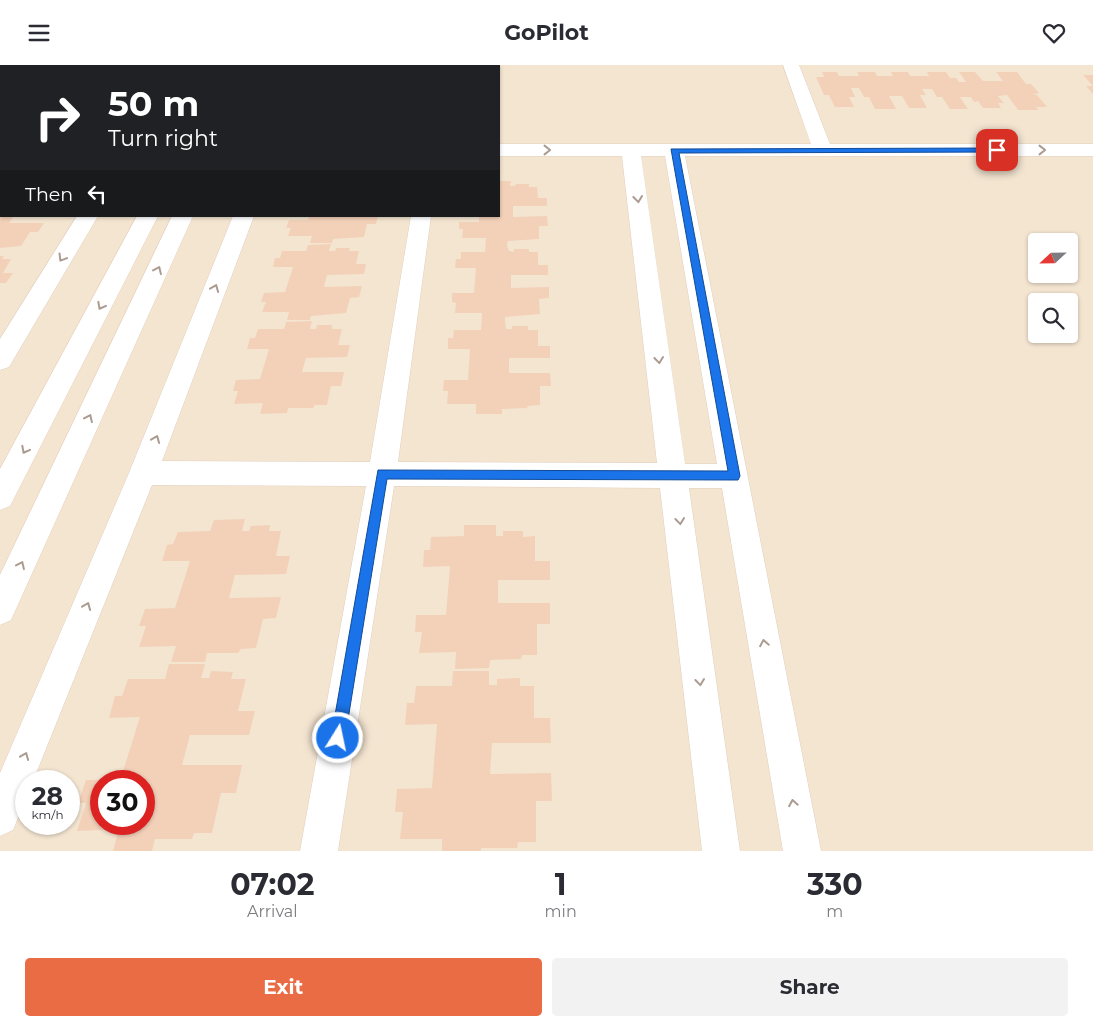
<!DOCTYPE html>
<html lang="en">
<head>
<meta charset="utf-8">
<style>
	:root { --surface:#fff; --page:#f2f2f3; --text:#2b2b33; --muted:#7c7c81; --accent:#ea6c44 }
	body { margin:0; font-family:Montserrat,sans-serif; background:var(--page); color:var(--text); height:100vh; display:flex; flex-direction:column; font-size:19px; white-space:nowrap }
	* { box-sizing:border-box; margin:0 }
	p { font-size:16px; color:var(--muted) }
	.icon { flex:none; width:28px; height:28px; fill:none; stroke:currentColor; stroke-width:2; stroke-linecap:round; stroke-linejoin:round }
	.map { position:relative; height:786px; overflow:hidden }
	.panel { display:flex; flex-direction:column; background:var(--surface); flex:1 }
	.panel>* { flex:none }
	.top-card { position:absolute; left:0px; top:0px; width:500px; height:152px; box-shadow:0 1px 4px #0004; background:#202124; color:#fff; overflow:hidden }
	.needle { width:32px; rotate:248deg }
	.buttons { position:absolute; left:1028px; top:168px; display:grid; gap:10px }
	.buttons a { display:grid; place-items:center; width:50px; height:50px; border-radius:5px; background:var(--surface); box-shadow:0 1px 4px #0004; font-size:25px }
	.speed { position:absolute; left:15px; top:705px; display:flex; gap:10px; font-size:25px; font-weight:700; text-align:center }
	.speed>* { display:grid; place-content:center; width:65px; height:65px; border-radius:50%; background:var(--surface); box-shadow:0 1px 4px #0004; line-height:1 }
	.speed small { font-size:12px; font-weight:400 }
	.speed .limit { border:8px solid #d22; background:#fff; color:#111 }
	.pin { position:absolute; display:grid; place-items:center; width:42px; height:42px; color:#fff; margin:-21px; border-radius:10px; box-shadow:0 2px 8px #0006 }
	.me { position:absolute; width:55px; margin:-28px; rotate:10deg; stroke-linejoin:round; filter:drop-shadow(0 0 4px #0008) }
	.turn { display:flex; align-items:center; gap:18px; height:105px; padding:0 25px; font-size:22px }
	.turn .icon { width:65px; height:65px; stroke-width:2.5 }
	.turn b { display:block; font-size:35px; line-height:42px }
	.then { display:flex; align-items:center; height:48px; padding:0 25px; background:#0003; gap:10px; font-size:19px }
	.eta { display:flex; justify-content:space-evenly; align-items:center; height:85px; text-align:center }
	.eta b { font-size:30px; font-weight:700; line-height:35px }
	.primary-button { display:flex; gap:10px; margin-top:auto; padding:10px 25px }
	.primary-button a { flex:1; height:58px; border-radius:5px; background:var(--accent); color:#fff; font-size:20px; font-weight:700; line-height:58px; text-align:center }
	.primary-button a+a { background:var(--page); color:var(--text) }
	header { display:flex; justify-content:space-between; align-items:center; height:65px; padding:0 25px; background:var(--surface); font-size:22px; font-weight:700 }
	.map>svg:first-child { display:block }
</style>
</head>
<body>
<header><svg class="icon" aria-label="menu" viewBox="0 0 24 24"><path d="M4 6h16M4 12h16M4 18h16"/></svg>GoPilot<svg class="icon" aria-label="heart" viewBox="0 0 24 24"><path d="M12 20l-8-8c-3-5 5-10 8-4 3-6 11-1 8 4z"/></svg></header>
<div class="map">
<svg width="1093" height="786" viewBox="0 0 1093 786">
	<rect width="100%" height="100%" fill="#fdf3e2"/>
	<!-- residential -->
	<path fill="#f4e5d1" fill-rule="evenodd" d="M0 0H1093V786H0ZM1 1H499V151H1ZM1036 176H1069V209H1036ZM1036 236H1069V269H1036ZM26 716H69V759H26ZM101 716H144V759H101Z"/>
	<!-- building -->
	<g fill="#f3d1b9">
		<polygon points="822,7 837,7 839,11 859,11 857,7 875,7 877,11 893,11 891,7 908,7 910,11 929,11 927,7 946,7 950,13 956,13 959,17 966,17 959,7 975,7 983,16 1003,16 996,7 1017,7 1026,19 1031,19 1039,28 1032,30 1037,30 1047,42 1036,42 1039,45 1018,45 1007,30 998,31 1004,38 998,38 1001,43 983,43 978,36 974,37 971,32 960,32 968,44 950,44 942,32 937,32 932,24 922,24 926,30 920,30 927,43 909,43 902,31 889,31 896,44 875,44 869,32 864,32 859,23 851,23 855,32 849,32 854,42 835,42 829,30 824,30 816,12 824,12"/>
		<polygon points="1083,10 1093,10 1093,29 1086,21 1093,21"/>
		<polygon points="499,116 511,116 510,121 515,121 516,119 529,119 529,122 537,122 538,133 547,133 547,141 513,141 513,152 547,151 548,161 539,161 539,174 508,176 507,180 509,186 514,187 514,184 529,184 529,187 538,187 538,200 548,200 548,210 511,210 511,223 549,222 549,233 539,234 540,249 505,252 505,257 506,264 512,264 512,261 528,261 528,265 538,265 538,281 550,281 550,293 509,293 509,308 550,308 551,321 540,321 540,340 528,341 527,343 502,344 502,349 476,349 476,339 447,339 448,326 443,326 444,315 468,315 470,284 448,284 448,273 453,273 454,265 481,265 482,248 455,248 456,238 452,237 452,228 474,228 476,203 455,203 456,194 461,194 461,187 485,187 486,173 462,173 463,164 459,164 459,157 479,157 479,151 499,151"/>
		<polygon points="0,151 14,151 9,158 44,158 38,167 30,167 21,181 0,183"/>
		<polygon points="309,151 378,151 376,159 367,159 364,172 333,174 332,178 310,178 312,171 288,171 291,163 286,163 289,155 308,155"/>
		<polygon points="331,179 329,186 335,186 336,183 350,183 349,186 359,186 356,199 366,199 364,209 327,210 324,222 362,221 359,232 350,233 346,248 311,251 310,255 287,255 289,247 262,247 266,237 261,237 264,228 285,227 293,202 273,202 275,193 280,193 282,186 306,186 308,180"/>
		<polygon points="0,191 4,191 2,194 11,194 3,208 13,208 6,218 0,218"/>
		<polygon points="312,256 310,264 316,264 317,260 332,260 332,264 342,264 338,280 350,280 347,292 306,293 302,307 344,307 341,321 331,321 327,340 315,340 313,343 288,343 287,348 260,349 263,338 234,339 238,326 233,326 236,315 260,314 269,284 247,284 250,273 255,273 258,264 284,264 286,257"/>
		<polygon points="245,454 242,466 249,466 251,461 270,460 269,466 281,466 276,491 290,491 286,509 235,510 229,533 281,532 276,553 263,554 256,583 241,584 238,588 207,588 205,597 171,597 176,581 139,582 146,561 139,561 145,544 175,543 190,496 162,496 167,480 173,479 178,467 210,466 214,455"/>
		<polygon points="464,460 496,460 496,471 503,471 503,466 523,466 523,472 535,471 535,496 550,496 550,515 498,515 498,538 550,538 550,559 537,559 537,590 522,590 521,594 490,595 489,603 455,604 456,587 419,588 422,567 415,567 416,550 446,550 450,501 423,502 424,485 430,485 431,472 464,471"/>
		<polygon points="169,599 205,599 201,613 209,613 211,606 233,607 231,614 246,614 238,646 255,646 249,670 190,670 182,700 242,700 236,728 221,728 212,768 194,768 192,774 155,774 152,786 113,786 119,764 77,766 86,738 78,738 86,715 101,715 101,759 144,759 144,716 120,716 140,652 109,653 115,631 122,631 128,614 165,614"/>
		<polygon points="453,606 489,606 489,620 497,620 497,614 520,613 520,621 534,621 534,653 550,653 551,678 492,678 490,709 551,708 552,736 536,736 536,777 518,777 517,783 481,783 481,786 442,786 442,774 400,774 403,747 395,747 397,724 432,723 437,659 405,660 407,638 414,638 416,621 452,621"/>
	</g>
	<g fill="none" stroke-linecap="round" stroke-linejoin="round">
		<!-- street casing -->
		<g stroke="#e1cfbe" stroke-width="1">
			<g id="street">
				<path d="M783 0H799L830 79H1093V91H685L821 786H783L722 423H689L740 786H702L660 423 394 421 338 786H300L366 421 152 420 33 716H26V733L13 765 0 771V708L129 408 233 151H254L162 396 370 397 411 151H431L398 397 657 398 622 91H499V79H811ZM641 91H665L717 399H685Z"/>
				<polygon points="1,61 1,73 0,74 0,62"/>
				<rect x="0" y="89" width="1" height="12"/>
				<polygon points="77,151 98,151 9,302 0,305 0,274"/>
			</g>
		</g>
		<!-- secondary casing -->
		<g stroke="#e6d0bc" stroke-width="1">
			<g id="secondary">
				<rect x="219" y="0" width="16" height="1"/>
				<polygon points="137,151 158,151 10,441 0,445 0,404"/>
				<polygon points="172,151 193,151 11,555 0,560 0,510"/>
			</g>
		</g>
		<!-- street -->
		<use href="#street" fill="#fff" fill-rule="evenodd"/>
		<!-- secondary -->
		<use href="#secondary" fill="#fff" fill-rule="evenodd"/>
	</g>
	<!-- one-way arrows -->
	<defs><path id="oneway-chevron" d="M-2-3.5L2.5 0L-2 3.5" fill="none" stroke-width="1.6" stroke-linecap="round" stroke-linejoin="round" transform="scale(1.25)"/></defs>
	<g stroke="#ac9b91">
		<use href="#oneway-chevron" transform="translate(547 85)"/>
		<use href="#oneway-chevron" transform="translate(1042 85)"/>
		<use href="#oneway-chevron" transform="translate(638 134) rotate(83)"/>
		<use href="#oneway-chevron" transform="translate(62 193) rotate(121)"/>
		<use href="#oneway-chevron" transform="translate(158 205) rotate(-65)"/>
		<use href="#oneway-chevron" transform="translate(215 223) rotate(-68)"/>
		<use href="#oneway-chevron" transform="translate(101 241) rotate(118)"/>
		<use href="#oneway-chevron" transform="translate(659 295) rotate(83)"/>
		<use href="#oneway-chevron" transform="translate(89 353) rotate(-65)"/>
		<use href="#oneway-chevron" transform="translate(156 374) rotate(-68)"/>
		<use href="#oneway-chevron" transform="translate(25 385) rotate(118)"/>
		<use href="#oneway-chevron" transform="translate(680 456) rotate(83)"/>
		<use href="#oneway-chevron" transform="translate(21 500) rotate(-65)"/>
		<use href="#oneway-chevron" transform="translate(87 541) rotate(-68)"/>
		<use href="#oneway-chevron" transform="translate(764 578) rotate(-100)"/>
		<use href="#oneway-chevron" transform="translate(700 617) rotate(83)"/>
		<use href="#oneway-chevron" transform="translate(25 691) rotate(-68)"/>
		<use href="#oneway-chevron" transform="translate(793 738) rotate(-100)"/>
	</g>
	<!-- route -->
	<polygon fill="#1a73e8" stroke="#114b97" points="997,83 1000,83 1000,87 679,88 740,411 738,415 387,414 345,673 343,678 338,680 333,678 331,673 378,405 728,406 671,84"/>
</svg>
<div class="buttons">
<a><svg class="needle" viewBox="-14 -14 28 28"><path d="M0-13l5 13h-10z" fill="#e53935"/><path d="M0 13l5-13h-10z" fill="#7c7c81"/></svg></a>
<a><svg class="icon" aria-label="search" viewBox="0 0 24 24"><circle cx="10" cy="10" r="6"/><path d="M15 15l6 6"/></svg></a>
</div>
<div class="speed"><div>28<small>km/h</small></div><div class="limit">30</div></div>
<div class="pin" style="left:997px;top:85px;background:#d93025"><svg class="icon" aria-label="arrive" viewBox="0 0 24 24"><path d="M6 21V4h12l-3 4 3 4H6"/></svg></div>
<svg class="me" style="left:338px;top:673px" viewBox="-20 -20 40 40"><circle r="17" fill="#1a73e8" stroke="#fff" stroke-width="3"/><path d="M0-11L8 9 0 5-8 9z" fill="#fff"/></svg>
<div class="top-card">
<div class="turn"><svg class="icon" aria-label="right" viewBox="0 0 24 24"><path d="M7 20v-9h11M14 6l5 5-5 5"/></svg><div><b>50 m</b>Turn right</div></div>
<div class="then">Then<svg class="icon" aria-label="left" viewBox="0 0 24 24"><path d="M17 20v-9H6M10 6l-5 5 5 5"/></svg></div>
</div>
</div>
<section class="panel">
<div class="eta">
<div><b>07:02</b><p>Arrival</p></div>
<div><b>1</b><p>min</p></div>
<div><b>330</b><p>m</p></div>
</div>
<div class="primary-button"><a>Exit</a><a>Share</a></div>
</section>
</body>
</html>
